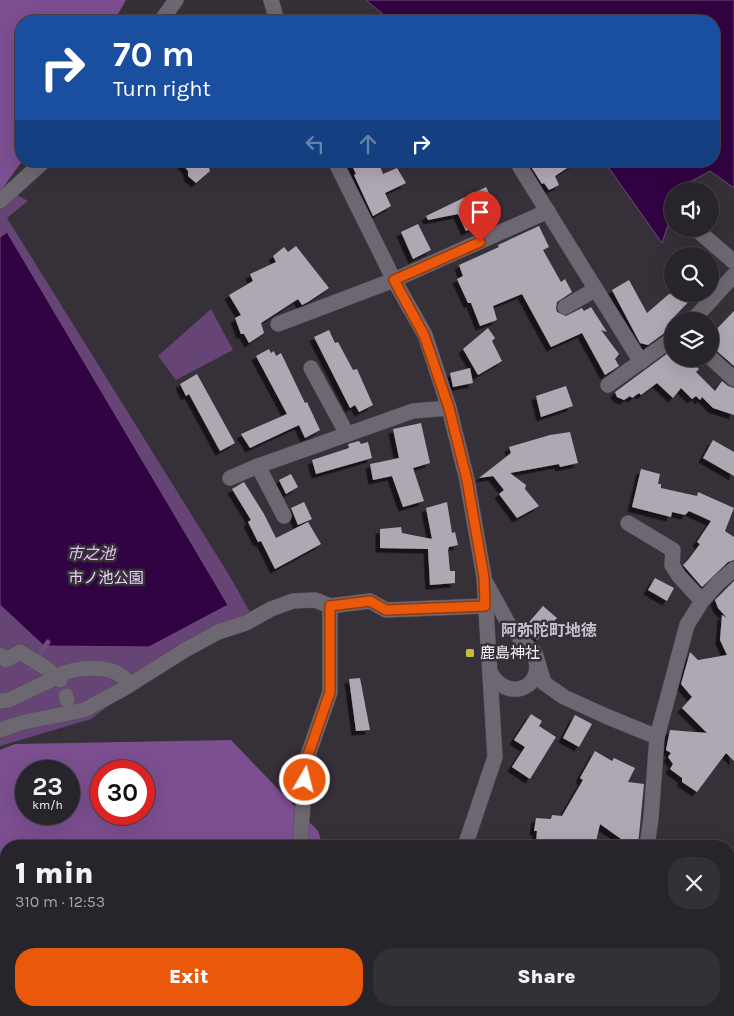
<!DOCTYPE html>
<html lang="en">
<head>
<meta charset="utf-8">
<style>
	:root { --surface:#28242b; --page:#343037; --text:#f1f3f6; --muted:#a5a4a9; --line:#444147; --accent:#ea580c }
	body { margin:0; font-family:Karla,"Noto Sans JP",sans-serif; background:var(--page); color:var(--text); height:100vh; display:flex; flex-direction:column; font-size:19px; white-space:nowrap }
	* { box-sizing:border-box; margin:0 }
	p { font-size:16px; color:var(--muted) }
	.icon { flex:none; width:28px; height:28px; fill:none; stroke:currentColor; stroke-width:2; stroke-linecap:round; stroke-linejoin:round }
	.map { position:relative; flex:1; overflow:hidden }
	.drawer { position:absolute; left:0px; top:840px; width:735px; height:176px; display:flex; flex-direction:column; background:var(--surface); border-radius:20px 20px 0 0; box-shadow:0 5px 20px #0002,0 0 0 1px var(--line) }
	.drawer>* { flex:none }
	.hud { position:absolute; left:15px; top:15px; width:705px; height:152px; border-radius:20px; box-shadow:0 5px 20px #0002,0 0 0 1px var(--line); background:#1a4fa0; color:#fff; overflow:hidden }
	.tools { position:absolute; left:664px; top:182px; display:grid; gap:10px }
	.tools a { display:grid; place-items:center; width:55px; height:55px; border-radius:50%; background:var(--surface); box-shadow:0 5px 20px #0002,0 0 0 1px var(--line); font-size:25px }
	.speed { position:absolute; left:15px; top:760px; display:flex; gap:10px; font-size:25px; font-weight:700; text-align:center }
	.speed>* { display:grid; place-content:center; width:65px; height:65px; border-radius:50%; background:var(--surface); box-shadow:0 5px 20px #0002,0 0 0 1px var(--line); line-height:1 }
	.speed small { font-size:12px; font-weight:400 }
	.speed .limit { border:8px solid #d22; background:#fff; color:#111 }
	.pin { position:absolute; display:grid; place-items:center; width:42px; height:42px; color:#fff; margin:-51px -21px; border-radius:50% 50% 50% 0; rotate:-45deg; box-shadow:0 0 5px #0007 }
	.pin .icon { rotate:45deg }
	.me { position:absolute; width:55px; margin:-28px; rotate:8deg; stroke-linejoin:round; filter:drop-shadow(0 0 4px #0008) }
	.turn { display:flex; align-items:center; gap:18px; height:105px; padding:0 15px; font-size:22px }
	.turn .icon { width:65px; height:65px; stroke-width:2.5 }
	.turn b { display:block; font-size:35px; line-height:42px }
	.lanes { display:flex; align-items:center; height:48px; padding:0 15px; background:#0003; justify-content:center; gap:25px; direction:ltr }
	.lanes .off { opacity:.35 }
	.round { display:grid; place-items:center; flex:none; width:52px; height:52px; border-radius:20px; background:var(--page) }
	.headline { display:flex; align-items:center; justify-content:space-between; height:85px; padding:0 15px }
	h1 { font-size:30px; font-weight:800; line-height:38px }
	.primary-button { display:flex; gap:10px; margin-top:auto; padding:10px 15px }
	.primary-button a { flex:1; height:58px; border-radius:20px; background:var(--accent); color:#fff; font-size:20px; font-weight:800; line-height:58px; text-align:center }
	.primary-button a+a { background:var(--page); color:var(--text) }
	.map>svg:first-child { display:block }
</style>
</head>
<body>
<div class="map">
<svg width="734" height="1016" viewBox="0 0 734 1016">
	<defs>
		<filter id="shadow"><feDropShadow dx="-4.5" dy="4.5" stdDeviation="0" flood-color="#0009"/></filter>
	</defs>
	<rect width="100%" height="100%" fill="#363039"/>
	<!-- green -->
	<g fill="#664476">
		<polygon points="0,186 28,201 7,218 229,575 255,621 228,633 123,695 91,719 0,746"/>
		<polygon points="211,309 233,350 176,380 158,356"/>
	</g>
	<!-- forest -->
	<g fill="#7c4f90" fill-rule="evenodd">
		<polygon points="0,0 126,0 114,21 21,21 22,161 0,192"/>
		<path d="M231 740 318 831 323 846H6V1010H350L351 1016H0V750L15 744ZM26 771H69V814H26ZM101 771H144V814H101Z"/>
	</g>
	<!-- water -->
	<g fill="#320343" stroke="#6d4b7a">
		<polygon points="366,0 734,0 734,188 710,171 681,187 680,191 672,191 672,213 662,243 604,161 714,161 714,21 391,21"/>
		<polygon points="7,232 228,605 149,647 44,646 0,605 0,237"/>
	</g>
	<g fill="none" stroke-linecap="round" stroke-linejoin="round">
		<!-- stream -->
		<polyline stroke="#6d4b7a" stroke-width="5" points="30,668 48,642"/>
	</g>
	<!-- building -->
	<g fill="#afa8b3" filter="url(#shadow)">
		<polygon points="180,161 207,161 210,171 196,183 188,176 188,171"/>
		<polygon points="350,161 378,161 383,174 397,168 406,183 385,193 391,206 373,216 354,175 356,174"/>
		<polygon points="536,161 578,161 555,176 559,185 549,190 544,183 542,184 530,165"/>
		<polygon points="486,187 500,215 466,231 458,214 428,220 426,216"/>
		<polygon points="418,224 431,250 413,259 401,232"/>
		<polygon points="539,226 549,247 543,250 561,282 565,279 572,292 557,302 556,308 557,312 566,316 582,308 584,311 591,307 607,332 601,330 619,354 615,359 619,366 605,375 582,333 551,347 522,294 493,306 497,320 480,326 471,303 468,303 457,279 463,276 459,265 499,247 498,245"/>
		<polygon points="296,246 329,288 308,302 302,305 298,299 261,323 264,333 249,343 244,334 241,334 235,318 241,315 229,295 253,281 250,274 276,262 273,256 284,247 288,252"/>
		<polygon points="629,280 647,313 669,294 696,294 672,319 672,330 667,331 648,345 640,343 612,290"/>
		<polygon points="734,311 734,366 710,345 710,336"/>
		<polygon points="488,328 495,338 492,341 502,361 478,375 463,349"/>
		<polygon points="329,330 335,343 338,342 353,370 357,369 373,405 359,412 355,405 350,408 314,337"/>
		<polygon points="269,349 271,353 274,351 276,356 281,353 305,403 307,402 320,430 305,438 299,425 250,448 241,434 287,414 256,356"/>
		<polygon points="672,350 672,359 688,359 699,369 696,372 715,391 722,381 728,386 734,388 734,415 713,408 702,397 700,400 696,396 692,399 681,388 673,398 657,383 641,395 639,393 632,398 630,396 624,400 617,397 615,392"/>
		<polygon points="470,368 473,383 453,387 450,373"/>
		<polygon points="197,374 235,443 220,451 189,394 186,396 180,384"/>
		<polygon points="566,386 573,406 541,417 536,396"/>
		<polygon points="421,423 430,463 413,468 424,501 403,507 392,476 373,480 370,464 399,458 393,429"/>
		<polygon points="570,432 578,463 560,467 559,464 510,473 526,485 525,489 539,506 517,518 499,494 504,490 493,476 479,478 511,453 509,447 550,435"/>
		<polygon points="713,440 734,452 734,476 703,458"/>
		<polygon points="359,441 361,444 368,442 372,458 316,474 312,460 349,448 348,444"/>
		<polygon points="641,469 660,474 658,484 661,484 661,488 697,496 698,492 734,508 725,531 734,537 734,560 728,562 702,587 683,565 688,560 700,544 697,542 711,521 689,511 685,515 672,512 671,517 632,507"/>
		<polygon points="291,474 298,487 286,494 279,480"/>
		<polygon points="244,482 264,514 276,538 308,522 321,544 275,569 261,541 258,542 248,522 251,520 232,489"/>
		<polygon points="304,502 312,519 298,525 291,508"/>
		<polygon points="447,502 452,533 455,532 458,545 449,547 448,550 450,571 455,571 455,583 430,585 428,549 380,548 380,529 401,527 402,533 432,539 426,508"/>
		<polygon points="655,578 674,588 667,601 648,590"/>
		<polygon points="734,581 734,761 726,753 697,792 682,782 682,778 670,769 673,764 668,757 671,753 666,750 670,730 707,733 682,708 692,697 681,684 690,652 698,660 727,655 720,640 722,615 727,618 718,608 715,600"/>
		<polygon points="543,606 557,618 537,640 524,628"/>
		<polygon points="360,678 370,730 356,731 349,679"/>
		<polygon points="531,714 542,721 539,726 556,737 530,779 512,767 525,747 514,740"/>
		<polygon points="575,715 592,724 579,747 563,738"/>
		<polygon points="595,751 612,761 614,758 635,768 628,782 644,784 638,846 631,846 600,824 595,846 554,846 536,844 537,831 534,831 536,818 551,819 552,815 562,816 583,780 580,778"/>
	</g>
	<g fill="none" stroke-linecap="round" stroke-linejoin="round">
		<!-- minor casing -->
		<g stroke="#514d54" stroke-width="16">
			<g id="minor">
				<polyline points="271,0 277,21"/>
				<polyline points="161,21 176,0"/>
				<polyline points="335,161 394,280 425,335 449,408 467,480 484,577 495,757 465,846"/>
				<polyline points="520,167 641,362"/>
				<polyline points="0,201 44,161"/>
				<polyline points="697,230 734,262"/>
				<polyline points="565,307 596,289"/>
				<polyline points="692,321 734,275"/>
				<polyline points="278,324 394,280 548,211"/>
				<polyline points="710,357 734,379"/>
				<polyline points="311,368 347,434"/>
				<polyline points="608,385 672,339"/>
				<polyline points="258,466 284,516"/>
				<polyline points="230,478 258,466 413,411 449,408"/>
				<polyline points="628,523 673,550 672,565 679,576 702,601"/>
				<polyline points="486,583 508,623 524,643 535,653 544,683 564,697 608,717 657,737"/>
				<polyline points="0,655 6,660 20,652 46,668 60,680"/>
				<path d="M490 672C506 702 542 689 536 661"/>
				<polyline points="66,696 67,700"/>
				<path d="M0 701 9 700 51 680C66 668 97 665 115 672 122 675 126 680 130 684"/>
				<polyline points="0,730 24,722 84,710 123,689 185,650 218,632 246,623 271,609 293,601 315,600 330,606 370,601 386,610 485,606"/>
				<polyline points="300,846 306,761 330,692 330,606"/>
				<polyline points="647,846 651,818 657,737 687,625 702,601 718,583 734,569"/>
				<polyline points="306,1010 306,1016"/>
				<polyline points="610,1016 611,1010"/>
			</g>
		</g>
		<!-- minor -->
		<use href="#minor" stroke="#6d6771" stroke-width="15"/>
	</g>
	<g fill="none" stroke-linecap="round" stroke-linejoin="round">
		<!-- route casing -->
		<g stroke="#983908" stroke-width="12">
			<polyline id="route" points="305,780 306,761 330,692 330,606 370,601 386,610 485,606 484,577 467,480 449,408 424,335 394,280 480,242"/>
		</g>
		<!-- route -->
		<use href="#route" stroke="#ea580c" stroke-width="9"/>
	</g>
	<!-- markers -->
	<rect fill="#c6bc3c" stroke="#363039" stroke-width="2" x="465" y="648" width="10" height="10" rx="2.5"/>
	<g text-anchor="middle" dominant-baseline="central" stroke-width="5" stroke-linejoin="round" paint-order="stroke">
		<!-- park labels -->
		<g font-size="15" fill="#edd4f9" stroke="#363039">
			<text x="106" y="578">市ノ池公園</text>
		</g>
		<!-- poi labels -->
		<g font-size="15" fill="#f7f3f9" stroke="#363039" text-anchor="start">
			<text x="480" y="653">鹿島神社</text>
		</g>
		<!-- water labels -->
		<g font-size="16" font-style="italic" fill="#e5c0f7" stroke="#363039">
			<text x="91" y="553">市之池</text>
		</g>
		<!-- neighbourhood labels -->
		<g font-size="16" font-weight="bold" fill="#c7bfca" stroke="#363039">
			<text x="549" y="630">阿弥陀町地徳</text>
		</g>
	</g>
</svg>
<div class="tools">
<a><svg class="icon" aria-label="sound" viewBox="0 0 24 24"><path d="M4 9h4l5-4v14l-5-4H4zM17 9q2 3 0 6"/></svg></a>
<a><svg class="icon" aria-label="search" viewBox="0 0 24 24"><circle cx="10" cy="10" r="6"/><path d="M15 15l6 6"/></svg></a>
<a><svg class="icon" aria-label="layers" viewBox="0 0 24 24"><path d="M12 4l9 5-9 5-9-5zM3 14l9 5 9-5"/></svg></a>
</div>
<div class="speed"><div>23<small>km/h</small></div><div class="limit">30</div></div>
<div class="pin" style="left:480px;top:242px;background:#d93025"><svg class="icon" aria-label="arrive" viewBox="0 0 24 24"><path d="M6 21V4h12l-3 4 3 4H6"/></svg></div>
<svg class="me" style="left:305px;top:780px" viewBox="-20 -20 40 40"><circle r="17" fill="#ea580c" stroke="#fff" stroke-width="3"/><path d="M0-11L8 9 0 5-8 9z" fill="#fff"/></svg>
<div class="hud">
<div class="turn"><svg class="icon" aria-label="right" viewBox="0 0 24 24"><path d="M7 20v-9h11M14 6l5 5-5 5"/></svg><div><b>70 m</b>Turn right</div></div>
<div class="lanes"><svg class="icon off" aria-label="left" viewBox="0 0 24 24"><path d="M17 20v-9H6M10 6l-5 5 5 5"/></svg><svg class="icon off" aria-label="ahead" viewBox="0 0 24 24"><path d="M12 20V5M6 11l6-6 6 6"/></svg><svg class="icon" aria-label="right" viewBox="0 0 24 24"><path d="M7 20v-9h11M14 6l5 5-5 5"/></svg></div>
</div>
<section class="drawer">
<div class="headline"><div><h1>1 min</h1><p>310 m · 12:53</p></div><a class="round"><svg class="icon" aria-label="close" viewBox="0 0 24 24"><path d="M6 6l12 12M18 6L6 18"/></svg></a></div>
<div class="primary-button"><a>Exit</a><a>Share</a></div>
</section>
</div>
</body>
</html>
